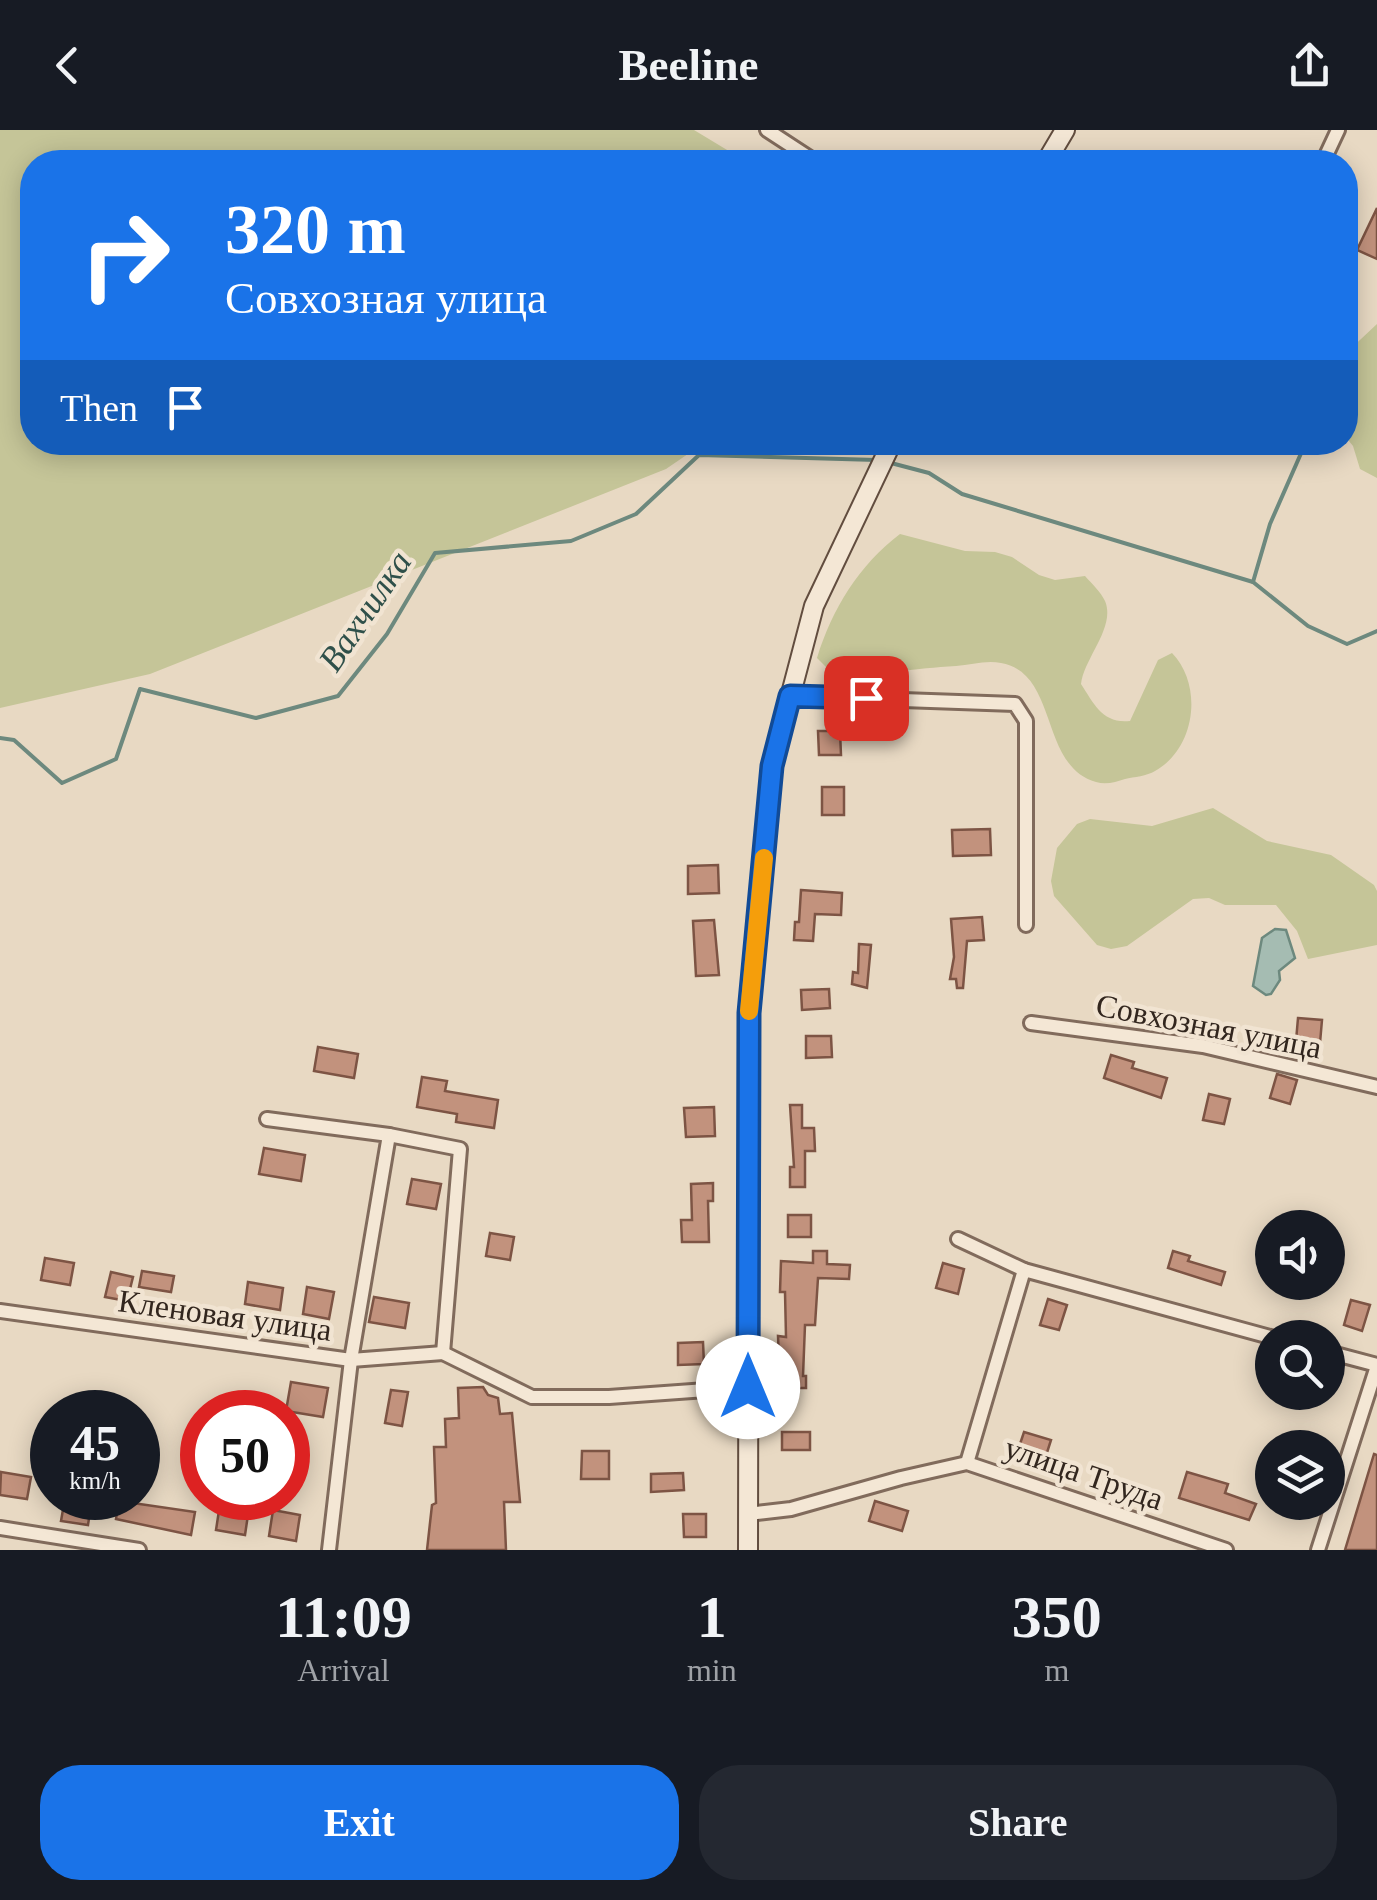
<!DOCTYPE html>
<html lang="en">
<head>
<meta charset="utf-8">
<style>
	:root { --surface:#171b24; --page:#242831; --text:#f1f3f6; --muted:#9ea1a6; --accent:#1a73e8 }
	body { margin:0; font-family:"Times New Roman",serif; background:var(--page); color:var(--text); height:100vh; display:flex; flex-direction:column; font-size:38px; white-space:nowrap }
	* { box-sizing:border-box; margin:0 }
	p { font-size:32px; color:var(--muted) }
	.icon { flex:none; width:55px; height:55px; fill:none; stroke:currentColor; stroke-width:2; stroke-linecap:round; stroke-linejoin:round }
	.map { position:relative; height:1420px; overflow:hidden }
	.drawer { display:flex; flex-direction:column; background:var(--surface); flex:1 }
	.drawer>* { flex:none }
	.hud { position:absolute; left:20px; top:20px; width:1338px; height:305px; border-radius:40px; box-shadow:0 5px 25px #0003; background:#1a73e8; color:#fff; overflow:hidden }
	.controls { position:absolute; left:1255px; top:1080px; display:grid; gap:20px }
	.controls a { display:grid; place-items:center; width:90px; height:90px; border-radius:50%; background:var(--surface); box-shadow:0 5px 25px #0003; font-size:50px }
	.speed { position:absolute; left:30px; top:1260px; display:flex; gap:20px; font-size:50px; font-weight:700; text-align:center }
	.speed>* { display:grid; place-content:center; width:130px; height:130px; border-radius:50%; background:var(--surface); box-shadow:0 5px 25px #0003; line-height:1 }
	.speed small { font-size:25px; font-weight:400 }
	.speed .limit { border:15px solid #d22; background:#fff; color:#111 }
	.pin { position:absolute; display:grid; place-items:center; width:85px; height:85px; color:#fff; margin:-42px; border-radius:20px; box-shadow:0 5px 15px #0006 }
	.me { position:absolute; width:110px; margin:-55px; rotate:0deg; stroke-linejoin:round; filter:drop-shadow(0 0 8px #0008) }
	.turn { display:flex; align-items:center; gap:35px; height:210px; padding:0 40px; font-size:45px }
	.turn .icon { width:130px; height:130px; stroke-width:2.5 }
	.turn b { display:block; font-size:70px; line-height:85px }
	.then { display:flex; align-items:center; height:95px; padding:0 40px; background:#0003; gap:20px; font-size:38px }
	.eta { display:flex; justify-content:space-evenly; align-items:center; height:170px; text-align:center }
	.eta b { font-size:60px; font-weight:600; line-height:70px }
	.button { display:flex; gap:20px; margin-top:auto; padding:20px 40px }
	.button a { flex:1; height:115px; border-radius:40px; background:var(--accent); color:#fff; font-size:40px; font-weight:600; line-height:115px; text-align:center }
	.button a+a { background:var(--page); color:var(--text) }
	header { display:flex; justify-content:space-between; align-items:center; height:130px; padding:0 40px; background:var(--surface); font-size:45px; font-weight:600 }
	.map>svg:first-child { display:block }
</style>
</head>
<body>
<header><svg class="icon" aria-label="back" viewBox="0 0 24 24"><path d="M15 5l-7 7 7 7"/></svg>Beeline<svg class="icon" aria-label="share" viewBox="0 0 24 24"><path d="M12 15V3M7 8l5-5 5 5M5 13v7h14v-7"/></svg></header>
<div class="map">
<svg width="1377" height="1420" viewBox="0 0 1377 1420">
	<rect width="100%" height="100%" fill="#e8d9c3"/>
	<!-- green -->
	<g fill="#c5c598">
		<polygon points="0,0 694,0 747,32 32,32 32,312 704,313 666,339 150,544 0,578"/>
		<polygon points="1377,194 1377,348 1360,339 1353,316 1345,306 1345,224"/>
		<path d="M900 404 965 421 995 422 1012 427 1039 445 1055 450 1085 446C1091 453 1101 462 1105 471 1116 497 1084 528 1081 554 1094 574 1103 594 1130 591L1158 530 1172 523C1204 556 1195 619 1155 641 1147 646 1134 647 1125 649 1116 652 1106 655 1096 652 1039 636 1059 543 1001 533 986 530 971 535 956 536 914 539 884 541 844 555L817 528C832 479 859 435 900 404Z"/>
		<polygon points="1213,678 1267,711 1331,725 1374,755 1377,761 1377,815 1308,829 1297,801 1276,775 1225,775 1209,768 1193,769 1127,816 1111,819 1097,815 1054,766 1051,751 1057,718 1077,694 1090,689 1152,696"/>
	</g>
	<!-- water -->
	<polygon fill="#a5bcb2" stroke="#6d897e" stroke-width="2.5" points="1275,799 1286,800 1295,828 1279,841 1280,850 1271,864 1266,865 1253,856 1262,808"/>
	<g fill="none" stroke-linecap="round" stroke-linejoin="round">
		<!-- stream -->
		<g stroke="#6d897e" stroke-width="4">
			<polyline points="891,333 929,343 962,364 1253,452 1308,496 1347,514 1377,501"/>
			<polyline points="1253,452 1270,394 1306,312"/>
			<polyline points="0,608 14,610 62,653 116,629 140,559 256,588 338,566 387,504 435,423 571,411 636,384 699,325 877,330"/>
		</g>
	</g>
	<!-- building -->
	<g fill="#c2927d" stroke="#7d5444" stroke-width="2.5">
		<polygon points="1377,78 1377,129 1357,120"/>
		<polygon points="818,601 840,601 841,625 819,625"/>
		<rect x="822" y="657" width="22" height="28"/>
		<polygon points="990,699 991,725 953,726 952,700"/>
		<polygon points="718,735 719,763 688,764 688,736"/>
		<polygon points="801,760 842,763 841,785 815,784 813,811 794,810 795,792 799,792"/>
		<polygon points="982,787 984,810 967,811 963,858 957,858 956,849 950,849 954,827 951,789"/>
		<polygon points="714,790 719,845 696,846 693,791"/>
		<polygon points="859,814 871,815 867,858 852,854 853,842 858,843"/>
		<polygon points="829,859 830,878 802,880 801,860"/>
		<polygon points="1298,888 1322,890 1320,913 1296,911"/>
		<polygon points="806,906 831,906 832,927 806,928"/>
		<polygon points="318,917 358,924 354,948 314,941"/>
		<polygon points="1111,925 1134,932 1132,938 1167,948 1161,968 1104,948"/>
		<polygon points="1277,944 1297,950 1290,974 1270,968"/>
		<polygon points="422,947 447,951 445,961 498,970 494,998 456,992 457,984 417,977"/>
		<polygon points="1209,964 1230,969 1224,994 1203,990"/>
		<polygon points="790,975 802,975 802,998 814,998 815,1021 805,1021 805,1057 790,1057 790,1037 794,1037"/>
		<polygon points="714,977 715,1006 686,1007 684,978"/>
		<polygon points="264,1018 305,1025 301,1051 259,1044"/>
		<polygon points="412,1049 441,1054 436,1079 407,1074"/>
		<polygon points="713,1053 713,1071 708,1071 709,1112 682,1112 681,1090 692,1090 691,1054"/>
		<rect x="788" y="1085" width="23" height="22"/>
		<polygon points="490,1103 514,1107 510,1130 486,1126"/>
		<polygon points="813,1121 827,1121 827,1134 850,1135 849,1149 818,1148 815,1195 805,1195 803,1246 806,1246 806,1258 780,1258 778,1206 786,1207 785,1162 780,1162 781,1131 813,1133"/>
		<polygon points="1173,1121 1190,1126 1188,1131 1225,1142 1221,1155 1168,1138"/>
		<polygon points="45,1128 74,1133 70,1155 41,1150"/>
		<polygon points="943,1133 964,1139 958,1164 936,1158"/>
		<polygon points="142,1141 174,1146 171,1162 139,1157"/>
		<polygon points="111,1142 133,1147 127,1171 105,1167"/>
		<polygon points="248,1152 283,1158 280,1180 245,1174"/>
		<polygon points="307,1157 334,1162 329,1189 303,1184"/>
		<polygon points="374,1167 409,1173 405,1198 369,1192"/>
		<polygon points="1048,1169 1067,1175 1059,1200 1040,1195"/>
		<polygon points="1351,1170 1370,1175 1362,1201 1344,1195"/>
		<polygon points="703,1212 704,1234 678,1235 678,1213"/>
		<polygon points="291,1252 328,1258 323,1287 286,1281"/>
		<polygon points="483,1257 488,1265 498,1268 500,1284 512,1283 520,1372 504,1372 506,1420 427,1420 432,1375 436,1373 434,1317 446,1317 445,1289 459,1288 458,1258"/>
		<polygon points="391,1260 408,1262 402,1296 385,1293"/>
		<rect x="782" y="1302" width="28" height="18"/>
		<polygon points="1024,1302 1051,1310 1045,1329 1018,1320"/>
		<polygon points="582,1321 609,1321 609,1349 581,1349"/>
		<polygon points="1374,1324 1377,1325 1377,1420 1345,1420"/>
		<polygon points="1,1342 31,1347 27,1369 0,1365"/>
		<polygon points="1187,1342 1228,1354 1225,1363 1256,1374 1249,1390 1179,1368"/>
		<polygon points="683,1343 684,1360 651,1362 651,1344"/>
		<polygon points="65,1368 92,1369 88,1395 61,1391"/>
		<polygon points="119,1371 195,1382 191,1405 116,1389"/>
		<polygon points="875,1371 908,1381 902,1401 869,1391"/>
		<polygon points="220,1374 249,1378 245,1405 216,1400"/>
		<polygon points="273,1380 300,1385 296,1411 269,1406"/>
		<polygon points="683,1384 706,1384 706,1407 684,1407"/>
	</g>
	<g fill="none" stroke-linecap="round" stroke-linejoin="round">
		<!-- minor casing -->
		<g stroke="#816b5c" stroke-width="18">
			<g id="minor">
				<polyline points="767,0 816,32"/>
				<polyline points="1323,32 1338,0"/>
				<polyline points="790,566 1015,574 1026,591 1026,795"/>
				<polyline points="1031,893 1203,916 1377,957"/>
				<polyline points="267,989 389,1005 351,1230 329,1420"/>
				<polyline points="389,1005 460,1019 443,1223"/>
				<polyline points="958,1109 1024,1140"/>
				<polyline points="0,1181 351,1230 443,1223"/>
				<polyline points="1328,1222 1377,1235"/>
				<polyline points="443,1223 532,1267 609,1267 748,1257"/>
				<polyline points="967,1333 1024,1140 1274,1208"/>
				<polyline points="748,1384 791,1379 901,1348 967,1333 1226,1420"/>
				<polyline points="0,1398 139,1420"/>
				<polyline points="1318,1420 1377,1236"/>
			</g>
		</g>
		<!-- secondary casing -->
		<g stroke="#624d3f" stroke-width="22">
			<g id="secondary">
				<polyline points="1046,32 1065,0"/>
				<polyline points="748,1420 749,883 772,636 814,476 892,312"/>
			</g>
		</g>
		<!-- minor -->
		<use href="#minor" stroke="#f4e7d5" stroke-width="12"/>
		<!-- secondary -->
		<use href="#secondary" stroke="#f4e7d5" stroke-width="18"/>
	</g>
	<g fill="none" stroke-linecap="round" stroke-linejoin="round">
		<!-- route casing -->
		<g stroke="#114b97" stroke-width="25">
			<polyline id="route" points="748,1257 749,883 772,636 790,566 866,568"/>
		</g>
		<!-- route -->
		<use href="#route" stroke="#1a73e8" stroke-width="18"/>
		<!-- slow -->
		<polyline stroke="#f59e0b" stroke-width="18" points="749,881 764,728"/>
	</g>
	<g text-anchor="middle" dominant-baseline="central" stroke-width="9" stroke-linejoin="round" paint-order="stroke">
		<!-- street labels -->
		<g font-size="32" fill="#32261e" stroke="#f1e4d2">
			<text transform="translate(1209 896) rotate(11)">Совхозная улица</text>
			<text transform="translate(225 1185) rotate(8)">Кленовая улица</text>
			<text transform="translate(1084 1343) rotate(19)">улица Труда</text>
		</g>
		<!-- water labels -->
		<g font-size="35" font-style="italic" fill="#2f504a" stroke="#f1e4d2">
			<text transform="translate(365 481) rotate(-56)">Вахчилка</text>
		</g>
	</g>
</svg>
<div class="controls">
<a><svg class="icon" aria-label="sound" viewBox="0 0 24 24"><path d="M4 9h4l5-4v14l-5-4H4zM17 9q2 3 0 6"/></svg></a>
<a><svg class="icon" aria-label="search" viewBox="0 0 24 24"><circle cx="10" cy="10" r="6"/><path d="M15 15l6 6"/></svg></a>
<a><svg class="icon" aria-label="layers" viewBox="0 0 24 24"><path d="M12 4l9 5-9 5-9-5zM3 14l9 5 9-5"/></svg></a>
</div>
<div class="speed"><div>45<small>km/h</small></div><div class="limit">50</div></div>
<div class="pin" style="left:866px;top:568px;background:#d93025"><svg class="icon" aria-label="arrive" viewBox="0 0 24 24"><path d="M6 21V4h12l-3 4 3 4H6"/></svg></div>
<svg class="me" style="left:748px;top:1257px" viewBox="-20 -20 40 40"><circle r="19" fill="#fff"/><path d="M0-13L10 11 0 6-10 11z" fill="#1a73e8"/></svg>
<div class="hud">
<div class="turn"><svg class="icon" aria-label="right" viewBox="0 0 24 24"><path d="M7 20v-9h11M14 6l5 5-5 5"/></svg><div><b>320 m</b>Совхозная улица</div></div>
<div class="then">Then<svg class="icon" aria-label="arrive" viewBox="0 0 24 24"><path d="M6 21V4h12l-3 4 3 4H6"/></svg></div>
</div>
</div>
<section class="drawer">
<div class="eta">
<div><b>11:09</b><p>Arrival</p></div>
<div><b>1</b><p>min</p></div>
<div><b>350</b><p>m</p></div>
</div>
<div class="button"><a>Exit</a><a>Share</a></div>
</section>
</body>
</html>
